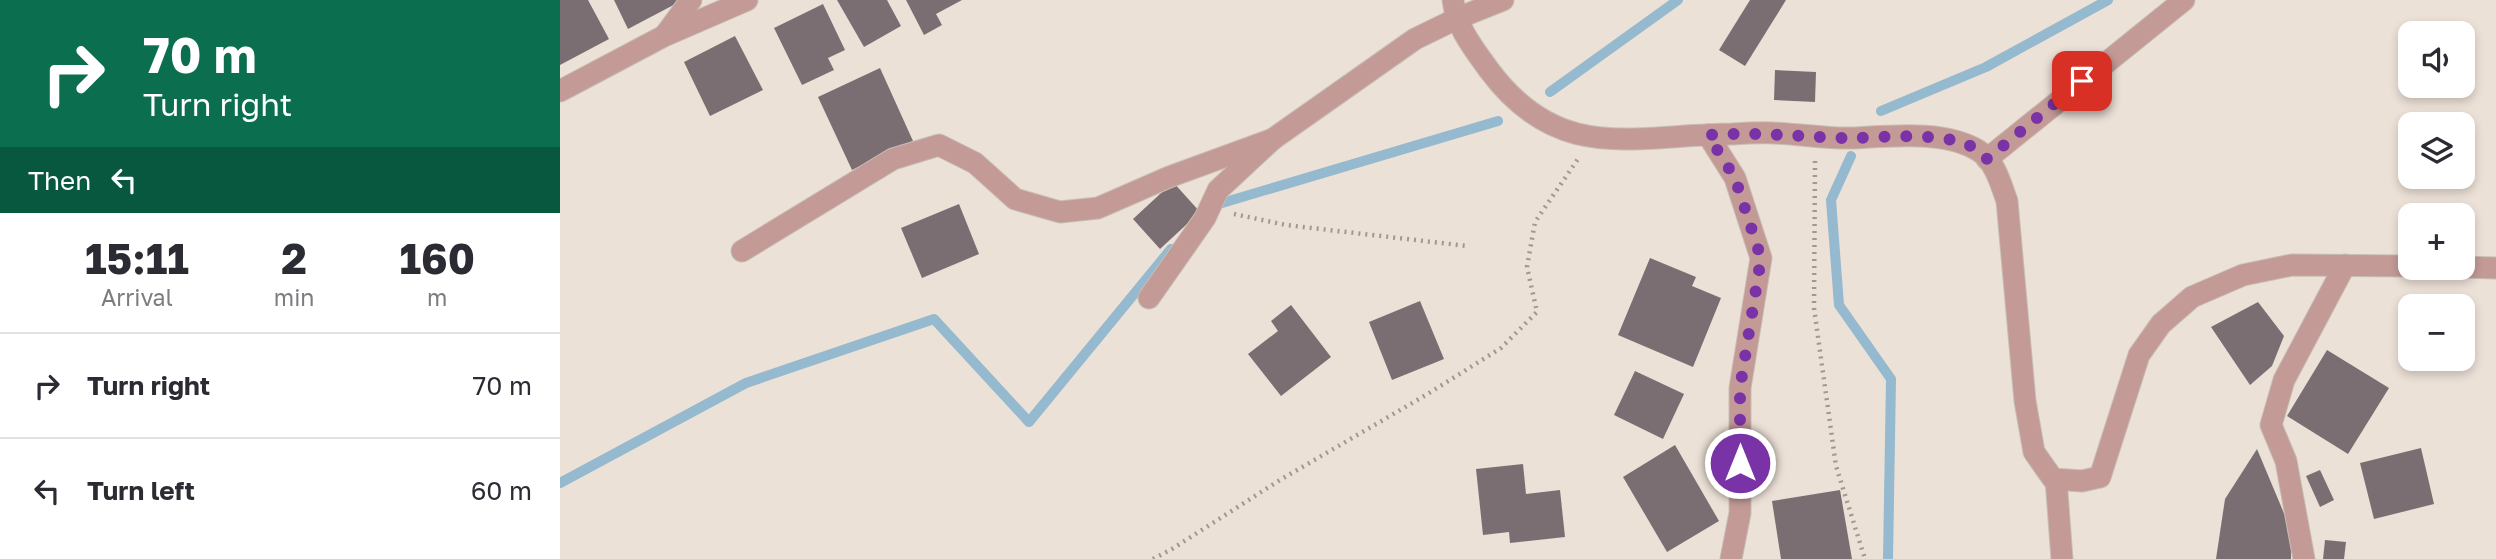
<!DOCTYPE html>
<html lang="en">
<head>
<meta charset="utf-8">
<style>
	:root { --surface:#fff; --page:#f2f2f3; --text:#2b2b33; --muted:#7c7c81; --line:#e1e1e2 }
	body { margin:0; font-family:"Golos Text",sans-serif; background:var(--page); color:var(--text); height:100vh; display:flex; flex-direction:column; font-size:26px; white-space:nowrap }
	* { box-sizing:border-box; margin:0 }
	p { font-size:23px; color:var(--muted) }
	.icon { flex:none; width:38px; height:38px; fill:none; stroke:currentColor; stroke-width:2; stroke-linecap:round; stroke-linejoin:round }
	.map { position:relative; flex:1; overflow:hidden }
	.sheet { display:flex; flex-direction:column; background:var(--surface); width:560px }
	.sheet>* { flex:none }
	.guide { background:#0b6e4f; color:#fff; overflow:hidden }
	.fabs { position:absolute; left:1838px; top:21px; display:grid; gap:14px }
	.fabs a { display:grid; place-items:center; width:77px; height:77px; border-radius:14px; background:var(--surface); box-shadow:0 4px 10px #0003; font-size:35px }
	.pin { position:absolute; display:grid; place-items:center; width:60px; height:60px; color:#fff; margin:-30px; border-radius:14px; box-shadow:0 4px 10px #0006 }
	.me { position:absolute; width:77px; margin:-38px; rotate:0deg; stroke-linejoin:round; filter:drop-shadow(0 0 5px #0008) }
	.turn { display:flex; align-items:center; gap:24px; height:147px; padding:0 28px; font-size:32px }
	.turn .icon { width:91px; height:91px; stroke-width:2.5 }
	.turn b { display:block; font-size:49px; line-height:60px }
	.then { display:flex; align-items:center; height:66px; padding:0 28px; background:#0003; gap:14px; font-size:26px }
	.eta { display:flex; justify-content:space-evenly; align-items:center; height:119px; text-align:center }
	.eta b { font-size:42px; font-weight:700; line-height:49px }
	ul { padding:0; list-style:none }
	li { display:flex; align-items:center; gap:21px; height:105px; padding:0 28px; border-top:2px solid var(--line) }
	li div { flex:1 }
	li b { display:block; font-size:26px }
	li em { font-style:normal }
	main { display:flex; flex:1; min-height:0 }
	.map>svg:first-child { display:block }
</style>
</head>
<body>
<main>
<section class="sheet">
<div class="guide">
<div class="turn"><svg class="icon" aria-label="right" viewBox="0 0 24 24"><path d="M7 20v-9h11M14 6l5 5-5 5"/></svg><div><b>70 m</b>Turn right</div></div>
<div class="then">Then<svg class="icon" aria-label="left" viewBox="0 0 24 24"><path d="M17 20v-9H6M10 6l-5 5 5 5"/></svg></div>
</div>
<div class="eta">
<div><b>15:11</b><p>Arrival</p></div>
<div><b>2</b><p>min</p></div>
<div><b>160</b><p>m</p></div>
</div>
<ul>
<li><svg class="icon" aria-label="right" viewBox="0 0 24 24"><path d="M7 20v-9h11M14 6l5 5-5 5"/></svg><div><b>Turn right</b></div><em>70 m</em></li>
<li><svg class="icon" aria-label="left" viewBox="0 0 24 24"><path d="M17 20v-9H6M10 6l-5 5 5 5"/></svg><div><b>Turn left</b></div><em>60 m</em></li>
</ul>
</section>
<div class="map">
<svg width="1936" height="559" viewBox="0 0 1936 559">
	<rect width="100%" height="100%" fill="#ece1d7"/>
	<g fill="none" stroke-linecap="round" stroke-linejoin="round">
		<!-- stream -->
		<g stroke="#95b9ce" stroke-width="10">
			<polyline points="990,92 1118,0"/>
			<polyline points="1321,111 1426,67 1548,0"/>
			<polyline points="1291,156 1271,200 1279,305 1331,379 1328,559"/>
			<polyline points="662,203 938,121"/>
			<polyline points="0,483 186,383 374,319 469,422 611,249"/>
		</g>
	</g>
	<!-- building -->
	<g fill="#7b6e73">
		<polygon points="0,0 28,0 49,39 0,65"/>
		<polygon points="54,0 123,0 68,29"/>
		<polygon points="277,0 327,0 341,26 304,47"/>
		<polygon points="346,0 402,0 376,14 382,25 364,35"/>
		<polygon points="1190,0 1226,0 1185,66 1159,50"/>
		<polygon points="263,4 285,50 268,58 274,70 242,85 214,28"/>
		<polygon points="175,36 203,90 150,116 124,62"/>
		<polygon points="320,68 353,141 292,170 258,97"/>
		<polygon points="1215,70 1256,72 1255,102 1214,100"/>
		<polygon points="613,182 640,212 600,249 573,219"/>
		<polygon points="399,204 419,254 362,278 341,228"/>
		<polygon points="1090,258 1136,277 1132,286 1161,298 1133,367 1058,335"/>
		<polygon points="860,301 884,359 832,380 809,322"/>
		<polygon points="1698,302 1724,336 1712,366 1690,385 1651,327"/>
		<polygon points="731,305 771,357 721,396 688,354 718,331 711,321"/>
		<polygon points="1767,350 1829,388 1788,454 1727,416"/>
		<polygon points="1075,371 1124,394 1103,439 1054,415"/>
		<polygon points="1115,445 1159,521 1107,552 1063,477"/>
		<polygon points="1861,448 1874,504 1814,519 1800,463"/>
		<polygon points="1697,449 1731,530 1731,559 1656,559 1665,499"/>
		<polygon points="963,464 966,494 1000,490 1005,537 950,543 949,532 923,535 916,469"/>
		<polygon points="1760,470 1774,500 1760,507 1746,476"/>
		<polygon points="1280,490 1292,559 1221,559 1212,501"/>
		<polygon points="1765,540 1786,542 1784,559 1763,559"/>
	</g>
	<g fill="none" stroke-linecap="round" stroke-linejoin="round">
		<!-- minor casing -->
		<g stroke="#c7beb5" stroke-width="23">
			<g id="minor">
				<path d="M893 0C896 27 914 49 929 70 999 164 1072 135 1172 134 1186 133 1200 132 1214 133 1241 134 1267 139 1294 138 1332 136 1386 130 1419 151 1435 161 1441 185 1447 201L1465 401 1474 452 1493 479 1522 481 1540 477 1579 355 1601 324 1632 297 1683 275 1732 265 1850 266"/>
				<polyline points="105,35 131,0"/>
				<polyline points="0,91 104,36 187,0"/>
				<polyline points="1148,135 1175,178 1201,258 1180,388 1180,513 1171,559"/>
				<polyline points="1427,159 1624,0"/>
				<polyline points="182,251 333,159 379,145 415,163 455,199 500,212 538,208 609,177 713,139"/>
				<polyline points="1902,267 1936,268"/>
				<polyline points="589,298 645,218 658,190 713,139 855,39 898,18 943,0"/>
				<polyline points="1496,479 1502,559"/>
				<polyline points="1744,559 1726,461 1711,425 1724,380 1785,265"/>
			</g>
		</g>
		<!-- path -->
		<g stroke="#a19891" stroke-width="4.5" stroke-dasharray="2 5" stroke-linecap="butt">
			<polyline points="1255,161 1254,308 1276,466 1305,559"/>
			<polyline points="674,214 726,225 907,246"/>
			<polyline points="593,559 612,549 720,480 866,395 941,348 977,312 967,267 975,222 1018,159"/>
		</g>
		<!-- minor -->
		<use href="#minor" stroke="#c39a96" stroke-width="21"/>
	</g>
	<g fill="none" stroke-linecap="round" stroke-linejoin="round">
		<!-- route -->
		<path stroke="#7a33a6" stroke-width="12" stroke-dasharray="0 21.6" d="M1180 463V388L1201 258 1175 178 1148 135C1193 132 1237 136 1282 138 1318 139 1404 126 1427 159L1522 81"/>
	</g>
</svg>
<div class="fabs">
<a><svg class="icon" aria-label="sound" viewBox="0 0 24 24"><path d="M4 9h4l5-4v14l-5-4H4zM17 9q2 3 0 6"/></svg></a>
<a><svg class="icon" aria-label="layers" viewBox="0 0 24 24"><path d="M12 4l9 5-9 5-9-5zM3 14l9 5 9-5"/></svg></a>
<a>+</a>
<a>−</a>
</div>
<div class="pin" style="left:1522px;top:81px;background:#d93025"><svg class="icon" aria-label="arrive" viewBox="0 0 24 24"><path d="M6 21V4h12l-3 4 3 4H6"/></svg></div>
<svg class="me" style="left:1180px;top:463px" viewBox="-20 -20 40 40"><circle r="17" fill="#7a33a6" stroke="#fff" stroke-width="3"/><path d="M0-11L8 9 0 5-8 9z" fill="#fff"/></svg>
</div>
</main>
</body>
</html>
